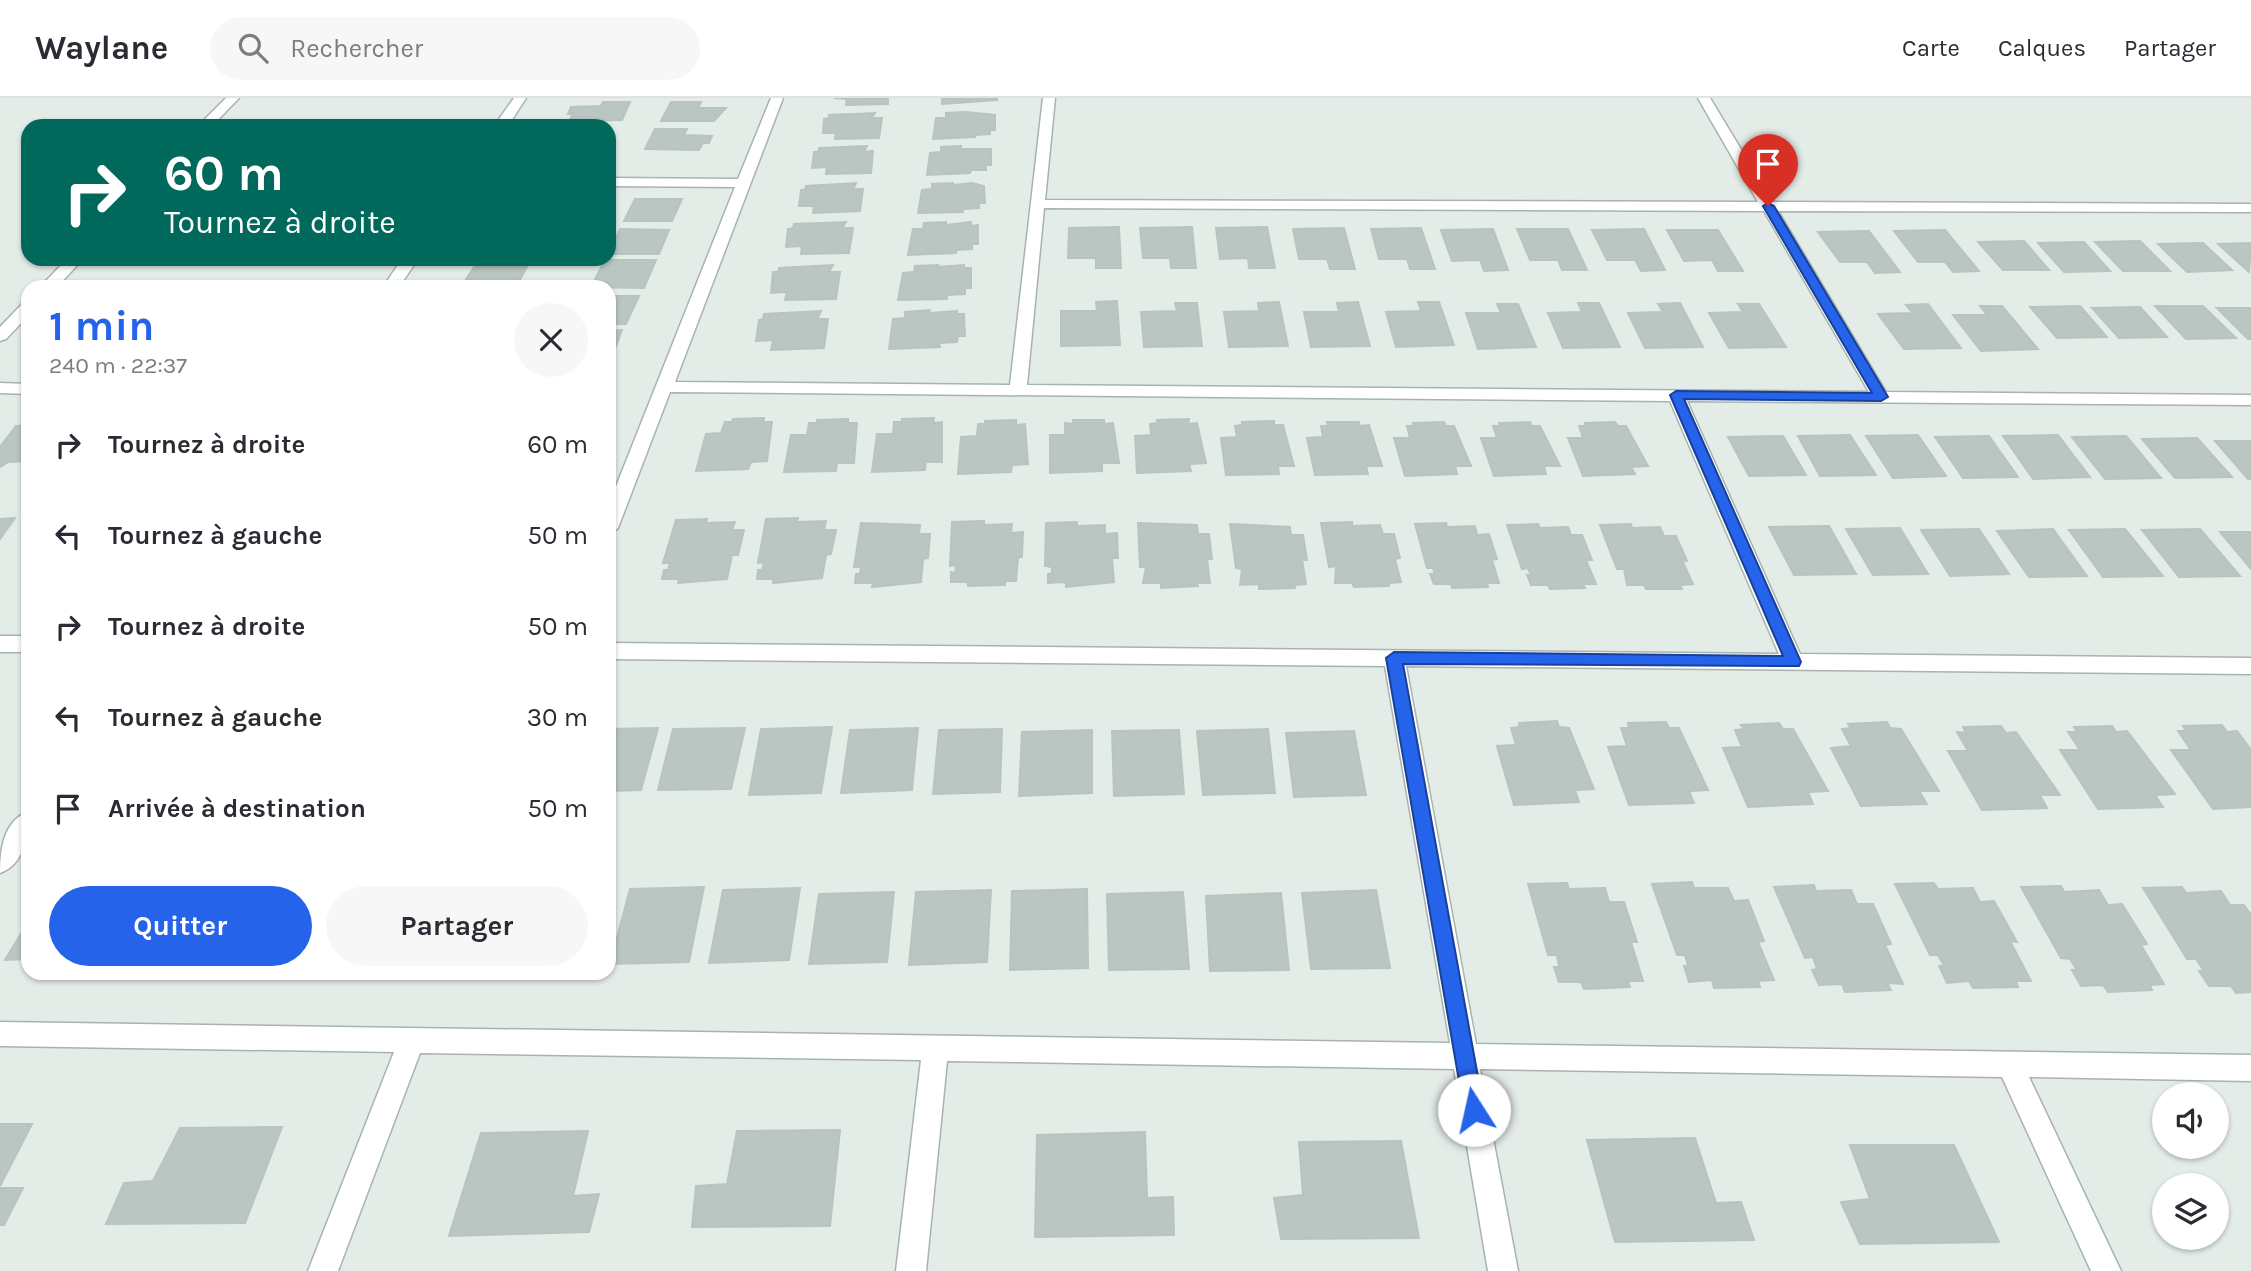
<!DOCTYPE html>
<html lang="fr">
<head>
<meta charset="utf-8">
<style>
	:root { --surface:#fff; --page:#f7f7f7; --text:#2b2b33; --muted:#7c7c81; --line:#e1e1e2; --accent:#2563eb }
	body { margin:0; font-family:Karla,sans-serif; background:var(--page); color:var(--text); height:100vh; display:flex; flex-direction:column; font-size:26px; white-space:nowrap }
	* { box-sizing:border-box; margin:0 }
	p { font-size:23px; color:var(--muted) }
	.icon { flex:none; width:38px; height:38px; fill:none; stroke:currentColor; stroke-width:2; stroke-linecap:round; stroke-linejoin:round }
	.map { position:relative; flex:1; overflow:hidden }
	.sheet { position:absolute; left:21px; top:182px; width:595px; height:700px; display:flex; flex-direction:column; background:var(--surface); border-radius:21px; box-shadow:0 2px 5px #0004 }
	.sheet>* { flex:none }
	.banner { position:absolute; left:21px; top:21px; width:595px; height:147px; border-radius:21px; box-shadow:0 2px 5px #0004; background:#00695c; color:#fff; overflow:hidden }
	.fabs { position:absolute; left:2152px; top:984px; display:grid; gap:14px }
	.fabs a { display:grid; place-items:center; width:77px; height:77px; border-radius:50%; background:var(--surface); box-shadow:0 2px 5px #0004; font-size:35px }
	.pin { position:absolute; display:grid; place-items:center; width:60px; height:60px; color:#fff; margin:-72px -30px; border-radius:50% 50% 50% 0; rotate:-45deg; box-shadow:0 0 7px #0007 }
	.pin .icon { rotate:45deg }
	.me { position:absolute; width:77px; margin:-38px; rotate:350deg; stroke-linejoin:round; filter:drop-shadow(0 0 5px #0008) }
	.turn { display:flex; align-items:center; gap:24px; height:147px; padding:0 28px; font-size:32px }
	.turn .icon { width:91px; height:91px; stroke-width:2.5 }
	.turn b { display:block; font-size:49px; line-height:60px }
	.round { display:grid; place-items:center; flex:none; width:74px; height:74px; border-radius:37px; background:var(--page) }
	.head { display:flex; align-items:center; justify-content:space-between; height:119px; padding:0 28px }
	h1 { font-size:42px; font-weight:700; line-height:52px; color:var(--accent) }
	.cta { display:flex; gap:14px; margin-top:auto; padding:14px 28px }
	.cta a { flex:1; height:80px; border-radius:42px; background:var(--accent); color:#fff; font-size:28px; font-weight:700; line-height:80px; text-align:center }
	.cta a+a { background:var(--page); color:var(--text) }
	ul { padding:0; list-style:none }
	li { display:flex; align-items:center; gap:21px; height:91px; padding:0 28px }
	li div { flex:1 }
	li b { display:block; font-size:26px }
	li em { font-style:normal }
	header { display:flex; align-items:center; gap:42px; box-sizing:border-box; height:98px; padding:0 35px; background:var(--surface); border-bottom:2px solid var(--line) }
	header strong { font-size:33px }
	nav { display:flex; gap:38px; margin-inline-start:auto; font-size:24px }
	.search { width:490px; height:63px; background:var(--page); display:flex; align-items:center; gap:18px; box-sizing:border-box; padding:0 24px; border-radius:38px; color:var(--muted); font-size:26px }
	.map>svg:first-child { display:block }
</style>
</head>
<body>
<header>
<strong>Waylane</strong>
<div class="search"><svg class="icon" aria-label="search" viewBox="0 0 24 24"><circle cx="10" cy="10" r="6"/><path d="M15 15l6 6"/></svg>Rechercher</div>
<nav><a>Carte</a><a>Calques</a><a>Partager</a></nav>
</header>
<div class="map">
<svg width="2251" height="1173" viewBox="0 0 2251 1173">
	<rect width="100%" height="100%" fill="#e4ece8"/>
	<!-- building -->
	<g fill="#b9c6c1" stroke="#b7c5be" stroke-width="2">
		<polygon points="834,0 888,0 888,6 846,7 847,1"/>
		<polygon points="942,0 997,0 997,2 942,6"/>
		<polygon points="603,4 630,4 622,22 569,23 573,16 568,16 571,9 601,8"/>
		<polygon points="671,4 701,4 698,10 726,10 714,23 661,23"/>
		<polygon points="966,14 995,17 995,32 990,32 990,36 975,37 975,39 933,41 936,20 946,20 946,15"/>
		<polygon points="875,15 872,20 882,20 879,40 835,41 836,35 823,35 824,21 829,20 829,17"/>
		<polygon points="655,31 687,31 684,37 712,38 709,45 703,45 699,52 645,51"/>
		<polygon points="867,48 864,54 873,53 871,75 826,76 827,69 812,70 814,54 818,54 819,50"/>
		<polygon points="961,48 961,51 991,51 991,67 986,67 986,72 971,72 970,75 927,77 930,55 941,54 941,49"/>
		<polygon points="856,85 853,91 863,91 860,113 813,115 814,108 799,108 801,92 806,91 806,88"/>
		<polygon points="953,85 953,87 972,85 984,88 985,105 979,105 979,110 963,111 963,114 918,115 922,92 932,91 932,86"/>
		<polygon points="635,101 682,101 672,123 624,123"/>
		<polygon points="846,124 842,130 853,130 849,155 801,156 802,148 786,149 788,131 793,130 794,126"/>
		<polygon points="946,124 946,127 971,124 971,128 978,127 978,146 972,146 972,151 956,152 956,155 908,157 913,131 923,131 924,125"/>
		<polygon points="1119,129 1121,170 1096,170 1096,160 1068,160 1069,130"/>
		<polygon points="1192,129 1196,170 1171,170 1170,160 1143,160 1140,130"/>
		<polygon points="1267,129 1275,170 1249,170 1248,160 1220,161 1216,130"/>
		<polygon points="1344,130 1355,171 1330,171 1327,161 1299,161 1293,131"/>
		<polygon points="1421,130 1435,171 1410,171 1407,161 1379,161 1371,131"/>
		<polygon points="620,131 669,132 659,156 609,156"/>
		<polygon points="1493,131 1508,172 1484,173 1480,162 1452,163 1441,132"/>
		<polygon points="1517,131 1568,131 1587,172 1562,172 1558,162 1530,162"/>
		<polygon points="1644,131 1665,172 1641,173 1635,162 1607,162 1592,132"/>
		<polygon points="1667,132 1718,132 1743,173 1718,173 1712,162 1684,163"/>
		<polygon points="1945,132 1979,173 1953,174 1945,164 1918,164 1894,133"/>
		<polygon points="1869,133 1900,174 1875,175 1867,164 1840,164 1818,134"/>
		<polygon points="2024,143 2049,172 2003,172 1978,144"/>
		<polygon points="2140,143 2170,173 2123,173 2095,144"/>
		<polygon points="2084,144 2110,173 2064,174 2038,145"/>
		<polygon points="2203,145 2232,172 2187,174 2158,146"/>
		<polygon points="2251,145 2249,174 2218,146"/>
		<polygon points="605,162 656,162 644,190 591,189"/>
		<polygon points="478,163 530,163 516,189 461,189"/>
		<polygon points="833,167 829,174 840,174 836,201 785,202 787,194 771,195 773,174 778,174 779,170"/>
		<polygon points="938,167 937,169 964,167 964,170 971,170 971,190 965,190 965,196 947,197 947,201 898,202 903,175 914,174 915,168"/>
		<polygon points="609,198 639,198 626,226 609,226"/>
		<polygon points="1117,203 1120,247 1061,248 1061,213 1097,213 1096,204"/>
		<polygon points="1279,204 1288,248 1229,249 1224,214 1259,213 1258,205"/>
		<polygon points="1358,204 1370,248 1311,249 1304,214 1339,214 1337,205"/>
		<polygon points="1418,204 1439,204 1454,247 1396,249 1386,214 1421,213"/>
		<polygon points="1175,205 1197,205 1202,248 1144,249 1141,214 1177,213"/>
		<polygon points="1578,205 1599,205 1620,249 1563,250 1548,215 1582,214"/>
		<polygon points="1680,205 1703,249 1645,250 1628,215 1663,214 1658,206"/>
		<polygon points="1497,206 1518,206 1536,249 1478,251 1466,215 1501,215"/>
		<polygon points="1738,206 1759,206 1786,249 1729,250 1709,215 1743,214"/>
		<polygon points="1928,206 1961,250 1904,251 1878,216 1913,215 1906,207"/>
		<polygon points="1980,208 2002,208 2038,251 1981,253 1953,217 1987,217"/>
		<polygon points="2080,208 2107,239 2057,240 2030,209"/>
		<polygon points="2155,208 2203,208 2236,240 2186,241"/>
		<polygon points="2140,209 2167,239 2119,240 2092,210"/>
		<polygon points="2217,210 2251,210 2251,241 2248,241"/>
		<polygon points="930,212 929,215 957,213 957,216 964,216 965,238 958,238 957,244 939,245 940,249 889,251 893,221 905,220 905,214"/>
		<polygon points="821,213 817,221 828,221 824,250 771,252 773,242 756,243 759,222 763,221 764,216"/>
		<polygon points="622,232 610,264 609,264 609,233"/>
		<polygon points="764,320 763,324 772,324 767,363 751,364 748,371 696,373 706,336 721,335 725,324 732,324 733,321"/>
		<polygon points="934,320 933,325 942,324 942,364 926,364 925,372 872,374 877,336 893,336 894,324 902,324 902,321"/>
		<polygon points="848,321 848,325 857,325 854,365 837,365 836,373 784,374 791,337 807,337 809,325 817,325 817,322"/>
		<polygon points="1189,321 1188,326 1197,325 1206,365 1189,366 1191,373 1137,375 1135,338 1151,337 1150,326 1157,325 1157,322"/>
		<polygon points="1016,322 1016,327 1025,326 1028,366 1012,367 1011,374 958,376 961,339 977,338 978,326 985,326 985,323"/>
		<polygon points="1073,322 1104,322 1104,326 1113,325 1119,365 1102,365 1102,373 1050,375 1050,337 1065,337 1065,325 1073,326"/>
		<polygon points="1274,323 1274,327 1283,327 1294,368 1278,368 1279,376 1226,377 1221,340 1237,339 1235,328 1242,327 1242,324"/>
		<polygon points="1327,324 1359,324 1360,328 1369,327 1382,368 1366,368 1368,376 1315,377 1307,340 1323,339 1321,328 1328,328"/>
		<polygon points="1444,324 1446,328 1454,328 1471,368 1455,368 1457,376 1405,378 1394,340 1410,340 1407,328 1414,328 1413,325"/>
		<polygon points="1530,324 1532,328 1540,328 1560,368 1544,368 1546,376 1494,378 1481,340 1497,340 1493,328 1500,328 1499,325"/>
		<polygon points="1615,324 1618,328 1626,328 1648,368 1631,369 1635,376 1583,378 1568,340 1583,340 1579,328 1585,328 1585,325"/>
		<polygon points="28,327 28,363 8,364 0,369 0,349 16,328"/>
		<polygon points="1850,337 1876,377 1820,378 1798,338"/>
		<polygon points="1918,337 1946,378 1893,380 1866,338"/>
		<polygon points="2058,337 2090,379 2033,381 2003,338"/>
		<polygon points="1783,338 1806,377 1749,378 1728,339"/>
		<polygon points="1989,338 2018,379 1963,380 1935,339"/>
		<polygon points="2126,338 2161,380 2105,381 2072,339"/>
		<polygon points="2197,340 2232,379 2175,380 2142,341"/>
		<polygon points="2215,343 2251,343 2251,381 2248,381"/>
		<polygon points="15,420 0,441 0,421"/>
		<polygon points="798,420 797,424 826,423 824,432 836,432 831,456 826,457 822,480 773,485 774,481 757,481 758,472 762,472 764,464 758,465 766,421"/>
		<polygon points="707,421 706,425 735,424 732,432 744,432 738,457 732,457 727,481 678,485 679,481 662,481 664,472 668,472 670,465 663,465 676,422"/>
		<polygon points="984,423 984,427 1012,426 1011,435 1023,434 1022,459 1018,460 1016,483 1005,483 1005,487 968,488 968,484 951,484 951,474 955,475 956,467 950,468 952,424"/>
		<polygon points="1077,424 1077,428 1105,427 1105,436 1117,435 1118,460 1112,460 1114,484 1066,489 1066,484 1048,485 1048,476 1052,475 1052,469 1045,468 1046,425"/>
		<polygon points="1352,424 1352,428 1380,427 1383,436 1394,436 1400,460 1395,461 1401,484 1389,485 1389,488 1354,489 1352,485 1335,485 1336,468 1329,469 1321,425"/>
		<polygon points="861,425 920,427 919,436 930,436 928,460 923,461 921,484 872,489 873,485 855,485 856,476 860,476 861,469 854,469"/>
		<polygon points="1138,425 1197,427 1198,436 1209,436 1212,461 1207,461 1210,485 1197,485 1198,488 1161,490 1161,485 1143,485 1146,469 1140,469"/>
		<polygon points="1446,425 1447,429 1475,428 1477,437 1489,436 1497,461 1492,462 1499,485 1487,485 1488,489 1452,490 1451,486 1434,486 1430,476 1435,476 1433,470 1427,470 1415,426"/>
		<polygon points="1230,426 1290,429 1291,437 1303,437 1307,462 1302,462 1306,486 1294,487 1295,490 1259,491 1259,486 1240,487 1242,471 1236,470"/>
		<polygon points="1538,426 1540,430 1568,429 1571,437 1582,437 1592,462 1586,462 1596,486 1583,486 1585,490 1550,491 1548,487 1531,487 1527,477 1531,478 1528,470 1522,471 1507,427"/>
		<polygon points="1631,426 1632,430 1660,429 1664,438 1676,438 1687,463 1682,462 1693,486 1680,487 1682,491 1646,491 1644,487 1627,487 1624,471 1617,471 1600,427"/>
		<polygon points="1829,428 1856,476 1794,477 1769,429"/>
		<polygon points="1900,430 1928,476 1873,477 1846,431"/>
		<polygon points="1979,431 2009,476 1950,478 1921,432"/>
		<polygon points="2053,431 2087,478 2029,479 1997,433"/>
		<polygon points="2125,431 2163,478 2103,479 2069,432"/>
		<polygon points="2200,431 2240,478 2179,479 2142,432"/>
		<polygon points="2220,434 2251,434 2251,471"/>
		<polygon points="1557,623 1559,629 1569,630 1594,691 1575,692 1579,704 1514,707 1497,648 1516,647 1511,630 1519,629 1519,625"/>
		<polygon points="1666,624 1669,630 1679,630 1708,692 1689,693 1694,705 1629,707 1608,649 1627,648 1621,630 1629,630 1628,625"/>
		<polygon points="1887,624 1890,630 1901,631 1939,693 1919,693 1927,706 1861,708 1831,650 1851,648 1842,631 1851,630 1848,626"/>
		<polygon points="1779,625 1783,631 1793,631 1828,693 1808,694 1813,706 1748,709 1723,650 1742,649 1735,632 1744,631 1741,627"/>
		<polygon points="2222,627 2227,634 2237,633 2251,652 2251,709 2213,711 2171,652 2191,652 2178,633 2186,633 2183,628"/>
		<polygon points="2001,628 2006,635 2016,634 2060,697 2040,697 2047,710 1982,712 1948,653 1968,653 1957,634 1966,635 1963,629"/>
		<polygon points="2112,628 2116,634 2127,633 2175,696 2155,697 2163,709 2098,711 2060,652 2080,652 2068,634 2077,634 2074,629"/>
		<polygon points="832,629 821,695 749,697 761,631"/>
		<polygon points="658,630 641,692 609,693 609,631"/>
		<polygon points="745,630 731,691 658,692 673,631"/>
		<polygon points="918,630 912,692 841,695 850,632"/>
		<polygon points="1002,631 1000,694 933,696 939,632"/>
		<polygon points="1268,631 1275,695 1203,697 1197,633"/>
		<polygon points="1092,632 1092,695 1019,698 1022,634"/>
		<polygon points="1179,632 1184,696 1114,698 1112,633"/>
		<polygon points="1354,633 1366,697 1294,699 1286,635"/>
		<polygon points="1692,784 1694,790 1728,790 1734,803 1748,802 1764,843 1758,844 1774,882 1758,883 1760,889 1714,890 1712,882 1689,884 1684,868 1688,868 1685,857 1677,857 1652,786"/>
		<polygon points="1567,785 1569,791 1605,790 1609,804 1624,804 1637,844 1631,844 1643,883 1628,883 1630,889 1584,891 1581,884 1559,884 1554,869 1559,869 1557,857 1548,857 1528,786"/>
		<polygon points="1934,785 1938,791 1973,790 1980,804 1994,803 2017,844 2010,843 2031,883 2016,883 2018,889 1973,890 1969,883 1947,885 1939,868 1944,868 1938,857 1930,857 1895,786"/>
		<polygon points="1814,787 1816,793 1851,792 1857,806 1873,806 1891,846 1885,847 1903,886 1887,885 1891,892 1845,894 1842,886 1819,887 1812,872 1817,871 1813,859 1805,860 1774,789"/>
		<polygon points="2061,788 2064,794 2099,792 2108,807 2122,806 2147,846 2141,847 2164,886 2150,887 2152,892 2108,894 2103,887 2081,888 2072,872 2077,872 2070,861 2061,860 2021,789"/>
		<polygon points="704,789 689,864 610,866 630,791"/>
		<polygon points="2182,789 2186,795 2221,793 2230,807 2244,807 2251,817 2251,894 2236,895 2231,888 2209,888 2199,873 2204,873 2196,861 2187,861 2143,790"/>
		<polygon points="800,790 789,862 709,865 723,792"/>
		<polygon points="1087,791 1088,870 1010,872 1012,793"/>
		<polygon points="991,792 987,864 909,867 916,794"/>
		<polygon points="1376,792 1390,870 1311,871 1302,795"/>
		<polygon points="894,794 887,864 809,866 819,796"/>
		<polygon points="1183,794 1189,871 1109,872 1107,796"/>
		<polygon points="1281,795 1289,872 1210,873 1206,798"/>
		<polygon points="28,824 28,861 5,862"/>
		<polygon points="0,1026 32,1026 0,1088"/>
		<polygon points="282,1029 245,1125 106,1126 124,1085 153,1083 180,1030"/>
		<polygon points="840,1032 830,1128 692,1129 696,1088 727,1086 737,1033"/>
		<polygon points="588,1033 573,1098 599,1096 589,1134 449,1138 481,1035"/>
		<polygon points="1145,1034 1147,1100 1173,1099 1174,1137 1035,1139 1037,1037"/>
		<polygon points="1695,1040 1716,1105 1741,1104 1754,1142 1615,1144 1587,1042"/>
		<polygon points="1401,1043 1419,1140 1281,1141 1274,1100 1303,1097 1299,1044"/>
		<polygon points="1850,1047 1954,1047 1999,1144 1860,1146 1841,1104 1870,1101"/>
		<polygon points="0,1090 23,1090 4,1127 0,1127"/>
	</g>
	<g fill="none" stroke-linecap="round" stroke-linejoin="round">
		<!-- street casing -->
		<g stroke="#a7b3ae" stroke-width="3">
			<g id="street">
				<polygon points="226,0 239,0 212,28 198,28"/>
				<polygon points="514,0 526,0 508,28 494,28"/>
				<path d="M771 0H783L675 284 1010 287 1043 0H1055L1045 102 1758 104 1698 0H1710L1773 104 2251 106V114L1778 113 1886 294 2251 297V307L1687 303 1800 556 2251 560V576L1406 568 1476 946 2251 957V983L2029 979 2121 1173H2091L2002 979 1480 971 1518 1173H1488L1454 971 947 963 926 1173H896L921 962 420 955 338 1173H308L394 954 0 948V924L1450 945 1385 568 609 561V545L1779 556 1670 303 670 294 618 430 609 437V406L735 89 609 88V80L738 81ZM1044 110 1764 113 1869 294 1027 287Z"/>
				<polygon points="67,161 83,161 57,189 40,189"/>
				<polygon points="402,161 418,161 399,189 383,189"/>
				<polygon points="28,204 28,218 6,241 0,243 0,229 22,206"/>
				<polygon points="0,285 28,286 28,296 0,295"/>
				<rect x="0" y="538" width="28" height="16"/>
				<path d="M28 714C28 737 25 766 0 775 0 753 3 723 28 714Z"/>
			</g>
		</g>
		<!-- street -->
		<use href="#street" fill="#fff" fill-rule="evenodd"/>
	</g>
	<!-- route -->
	<polygon fill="#2563eb" stroke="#184099" stroke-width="2" points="1768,105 1774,108 1888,299 1881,303 1684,301 1801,564 1799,568 1403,566 1484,1012 1481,1019 1474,1022 1467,1019 1464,1012 1386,560 1394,554 1783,558 1670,297 1676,293 1872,295 1763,108"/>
</svg>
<div class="fabs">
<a><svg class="icon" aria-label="sound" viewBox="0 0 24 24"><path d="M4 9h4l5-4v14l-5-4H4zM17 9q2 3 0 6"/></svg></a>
<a><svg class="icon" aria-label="layers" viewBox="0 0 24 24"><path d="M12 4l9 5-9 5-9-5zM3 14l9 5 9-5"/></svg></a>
</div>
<div class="pin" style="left:1768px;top:108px;background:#d93025"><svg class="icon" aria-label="arrive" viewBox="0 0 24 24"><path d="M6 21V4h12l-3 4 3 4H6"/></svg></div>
<svg class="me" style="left:1474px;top:1012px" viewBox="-20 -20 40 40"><circle r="19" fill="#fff"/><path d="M0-13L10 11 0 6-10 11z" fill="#2563eb"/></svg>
<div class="banner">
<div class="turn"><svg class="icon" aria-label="right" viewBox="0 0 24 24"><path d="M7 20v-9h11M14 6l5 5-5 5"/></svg><div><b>60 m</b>Tournez à droite</div></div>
</div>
<section class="sheet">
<div class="head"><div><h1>1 min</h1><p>240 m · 22:37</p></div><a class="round"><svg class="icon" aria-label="close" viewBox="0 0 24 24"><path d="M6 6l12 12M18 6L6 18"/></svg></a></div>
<ul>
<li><svg class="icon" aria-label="right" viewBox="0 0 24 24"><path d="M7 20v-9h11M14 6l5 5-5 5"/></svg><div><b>Tournez à droite</b></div><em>60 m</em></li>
<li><svg class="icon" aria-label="left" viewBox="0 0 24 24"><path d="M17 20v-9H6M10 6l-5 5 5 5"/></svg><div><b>Tournez à gauche</b></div><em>50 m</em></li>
<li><svg class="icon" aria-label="right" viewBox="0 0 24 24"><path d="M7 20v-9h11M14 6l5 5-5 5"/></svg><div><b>Tournez à droite</b></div><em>50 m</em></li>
<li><svg class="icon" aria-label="left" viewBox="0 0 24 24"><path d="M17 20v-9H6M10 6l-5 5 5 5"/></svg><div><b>Tournez à gauche</b></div><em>30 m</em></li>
<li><svg class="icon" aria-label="arrive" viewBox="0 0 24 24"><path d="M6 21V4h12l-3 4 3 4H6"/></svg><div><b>Arrivée à destination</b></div><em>50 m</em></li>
</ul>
<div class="cta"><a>Quitter</a><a>Partager</a></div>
</section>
</div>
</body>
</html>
